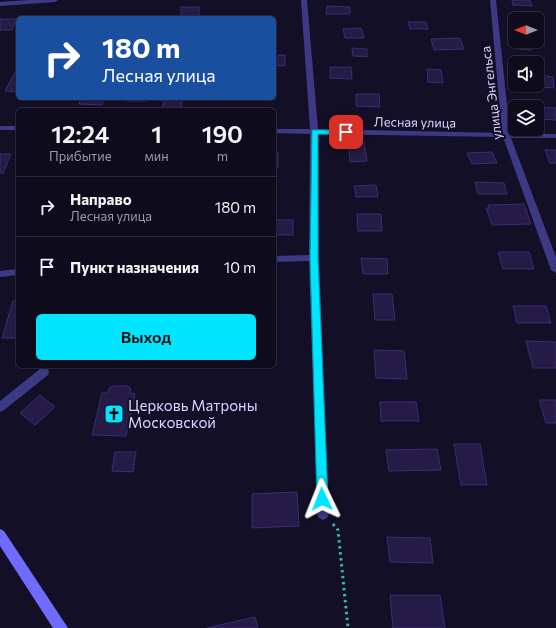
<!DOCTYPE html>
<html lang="ru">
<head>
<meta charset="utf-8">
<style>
	:root { --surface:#0e0b1c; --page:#1c1929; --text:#f1f3f6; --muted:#9b9ba3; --line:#2e2b3b; --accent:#00e5ff }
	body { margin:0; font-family:Commissioner,sans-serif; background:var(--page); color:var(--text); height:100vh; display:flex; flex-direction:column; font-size:15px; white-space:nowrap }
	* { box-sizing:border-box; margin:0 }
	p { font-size:13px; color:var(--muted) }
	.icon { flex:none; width:22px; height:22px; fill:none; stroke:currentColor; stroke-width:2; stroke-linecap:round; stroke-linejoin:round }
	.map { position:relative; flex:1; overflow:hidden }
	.drawer { position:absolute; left:16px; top:108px; width:260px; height:260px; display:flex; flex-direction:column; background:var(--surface); border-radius:6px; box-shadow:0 1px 3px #0004,0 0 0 1px var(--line) }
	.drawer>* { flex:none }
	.top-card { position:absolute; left:16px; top:16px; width:260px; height:84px; border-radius:6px; box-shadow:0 1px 3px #0004,0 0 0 1px var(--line); background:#1a4fa0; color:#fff; overflow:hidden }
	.needle { width:26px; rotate:270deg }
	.fabs { position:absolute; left:508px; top:12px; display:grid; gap:8px }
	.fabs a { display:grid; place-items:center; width:36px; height:36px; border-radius:6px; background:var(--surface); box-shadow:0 1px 3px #0004,0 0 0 1px var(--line); font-size:20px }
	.pin { position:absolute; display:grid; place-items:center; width:34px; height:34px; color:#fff; margin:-17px; border-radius:8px; box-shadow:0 2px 6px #0006 }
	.me { position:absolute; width:44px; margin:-22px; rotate:358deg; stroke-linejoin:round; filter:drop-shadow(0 0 3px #0008) }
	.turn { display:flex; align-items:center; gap:14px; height:84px; padding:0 20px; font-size:18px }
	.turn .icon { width:52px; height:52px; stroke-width:2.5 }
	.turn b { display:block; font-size:28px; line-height:34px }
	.eta { display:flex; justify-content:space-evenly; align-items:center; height:68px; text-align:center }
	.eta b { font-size:24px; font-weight:600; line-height:28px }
	.cta { display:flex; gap:8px; margin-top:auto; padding:8px 20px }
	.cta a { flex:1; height:46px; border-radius:6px; background:var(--accent); color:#111; font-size:16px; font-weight:600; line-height:46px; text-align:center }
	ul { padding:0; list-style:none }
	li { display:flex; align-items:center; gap:12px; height:60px; padding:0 20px; border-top:1px solid var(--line) }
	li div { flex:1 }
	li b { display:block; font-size:15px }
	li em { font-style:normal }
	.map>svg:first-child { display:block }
</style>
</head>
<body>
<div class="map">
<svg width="556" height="628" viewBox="0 0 556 628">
	<rect width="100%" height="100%" fill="#130f26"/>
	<!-- building -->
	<g fill="#241b47" stroke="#3b2d73">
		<polygon points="512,0 530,0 532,6 513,5"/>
		<polygon points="327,6 350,7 350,14 326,14"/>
		<polygon points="181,7 199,7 199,15 181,16"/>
		<polygon points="0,19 16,19 12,30 0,30"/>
		<polygon points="408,22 426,22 428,29 410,29"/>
		<polygon points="361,28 364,38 345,38 343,29"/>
		<polygon points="460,38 464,49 434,50 431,39"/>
		<polygon points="518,41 531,41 532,50 518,49"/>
		<polygon points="352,48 367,49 367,57 353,56"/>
		<polygon points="274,55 285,55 285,66 274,65"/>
		<polygon points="330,67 351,67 352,79 330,78"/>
		<polygon points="427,69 441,70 443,83 428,82"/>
		<polygon points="15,72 18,72 18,92 5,91"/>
		<polygon points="540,75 553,77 554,88 540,87"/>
		<polygon points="274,84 276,84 275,100 259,99 274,98"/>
		<polygon points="356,94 379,94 380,107 356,106"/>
		<polygon points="81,98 104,98 102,105 79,104"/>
		<polygon points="127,98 148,98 147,101 126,101"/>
		<polygon points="164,98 182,98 181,110 162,110"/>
		<polygon points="537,107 556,108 556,120 537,119"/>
		<polygon points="348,142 364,142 367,161 350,162"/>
		<polygon points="545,150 556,150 556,163 550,163"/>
		<polygon points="492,152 497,163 472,164 467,153"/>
		<rect x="274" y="153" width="4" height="14"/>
		<polygon points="0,154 11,154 3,173 0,173"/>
		<polygon points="475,182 504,183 507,194 478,194"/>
		<polygon points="376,185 378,197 356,197 354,186"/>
		<polygon points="524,204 531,224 492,225 486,208 489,208 488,205"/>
		<polygon points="357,214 381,214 382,231 358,231"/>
		<rect x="274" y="220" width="19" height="15"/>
		<polygon points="498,252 529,252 534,269 503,269"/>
		<polygon points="361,258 387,259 388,274 363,274"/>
		<polygon points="373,294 392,294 395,320 375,320"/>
		<polygon points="13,301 18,301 18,338 2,338"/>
		<polygon points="513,306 546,306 551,323 517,323"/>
		<polygon points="526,341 556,342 556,368 533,368"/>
		<polygon points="374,350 404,351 407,379 376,378"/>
		<polygon points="114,386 128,386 131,389 130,393 135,394 126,436 92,435 102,393 108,393 109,388"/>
		<polygon points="40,395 55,407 35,425 20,413"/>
		<polygon points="539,400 556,400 556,423 546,423"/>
		<polygon points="380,402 416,402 419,421 381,421"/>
		<polygon points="454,444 480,444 487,485 461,485"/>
		<polygon points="437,449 441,470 389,471 386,450"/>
		<polygon points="115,452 136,452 133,472 112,471"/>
		<polygon points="297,492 299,526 252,528 252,494"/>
		<polygon points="387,537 430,538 433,563 390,562"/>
		<polygon points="390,595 440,595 445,628 393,628"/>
		<polygon points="255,617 258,628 207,628"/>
	</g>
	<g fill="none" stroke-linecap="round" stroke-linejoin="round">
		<!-- path -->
		<polyline stroke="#2fb8b0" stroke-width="3" stroke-dasharray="2.5 3.5" stroke-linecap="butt" points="333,524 338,530 348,628"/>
		<!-- lane -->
		<polygon fill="#3d3a85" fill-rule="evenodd" points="44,368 48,369 49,372 48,375 4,410 0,412 0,401 40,369"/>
		<!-- street -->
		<g fill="#3d3a85" fill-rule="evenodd">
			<polygon points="29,0 58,0 55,2 0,6 0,2"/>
			<polygon points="301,0 307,0 318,129 502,133 490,0 496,0 510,133 556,134 556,138 511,138 556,257 556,273 551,270 503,137 318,134 319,258 329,514 327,518 323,520 319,518 317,514 309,261 274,262 274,256 309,255 310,134 274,133 274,129 310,129"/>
			<rect x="0" y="126" width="18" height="4"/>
			<polygon points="18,269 18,275 0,277 0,271"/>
		</g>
		<!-- secondary -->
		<polygon fill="#6f6bff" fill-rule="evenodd" points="0,529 4,531 68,628 53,628 0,546"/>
	</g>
	<!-- route -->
	<polygon fill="#00e5ff" stroke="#0095a6" points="312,130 346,130 350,132 346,135 318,134 318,258 328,499 326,502 322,504 318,502 317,499 310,258"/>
	<!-- icons -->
	<defs>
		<g id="church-square" transform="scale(1)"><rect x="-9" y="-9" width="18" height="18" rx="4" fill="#00e5ff" stroke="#130f26"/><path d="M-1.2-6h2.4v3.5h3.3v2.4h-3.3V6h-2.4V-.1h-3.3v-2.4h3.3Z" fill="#111"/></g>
	</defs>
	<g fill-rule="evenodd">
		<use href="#church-square" x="114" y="414"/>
	</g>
	<g text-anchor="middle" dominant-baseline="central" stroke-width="4" stroke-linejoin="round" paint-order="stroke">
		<!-- far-street labels -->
		<g font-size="13" fill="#d9d4ff" stroke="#130f26">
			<text transform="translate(491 93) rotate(-97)">улица Энгельса</text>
			<text transform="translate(415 122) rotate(1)">Лесная улица</text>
		</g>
		<!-- poi labels -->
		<g font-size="15" fill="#d9d4ff" stroke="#130f26" text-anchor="start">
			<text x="128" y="405">Церковь Матроны<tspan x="128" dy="17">Московской</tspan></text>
		</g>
	</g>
</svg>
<div class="fabs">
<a><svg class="needle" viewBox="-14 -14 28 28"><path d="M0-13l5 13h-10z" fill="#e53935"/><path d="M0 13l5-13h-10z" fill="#9b9ba3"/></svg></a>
<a><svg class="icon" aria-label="sound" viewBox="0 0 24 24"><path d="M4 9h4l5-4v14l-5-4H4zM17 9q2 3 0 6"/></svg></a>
<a><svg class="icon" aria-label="layers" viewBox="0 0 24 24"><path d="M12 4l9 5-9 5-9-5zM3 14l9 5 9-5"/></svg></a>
</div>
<div class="pin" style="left:346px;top:132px;background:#d93025"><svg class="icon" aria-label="arrive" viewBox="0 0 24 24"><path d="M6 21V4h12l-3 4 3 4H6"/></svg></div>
<svg class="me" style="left:322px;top:499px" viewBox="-20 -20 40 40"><path d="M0-17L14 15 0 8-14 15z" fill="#00e5ff" stroke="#fff" stroke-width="4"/></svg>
<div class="top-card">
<div class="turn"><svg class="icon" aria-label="right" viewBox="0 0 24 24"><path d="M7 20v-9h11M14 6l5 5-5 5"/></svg><div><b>180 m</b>Лесная улица</div></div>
</div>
<section class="drawer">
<div class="eta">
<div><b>12:24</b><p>Прибытие</p></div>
<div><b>1</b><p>мин</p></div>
<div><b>190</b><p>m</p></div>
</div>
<ul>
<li><svg class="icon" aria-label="right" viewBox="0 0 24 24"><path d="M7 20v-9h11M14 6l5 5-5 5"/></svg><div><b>Направо</b><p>Лесная улица</p></div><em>180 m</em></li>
<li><svg class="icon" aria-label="arrive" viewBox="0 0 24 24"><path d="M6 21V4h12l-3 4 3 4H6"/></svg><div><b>Пункт назначения</b></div><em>10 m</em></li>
</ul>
<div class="cta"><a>Выход</a></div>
</section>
</div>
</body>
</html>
